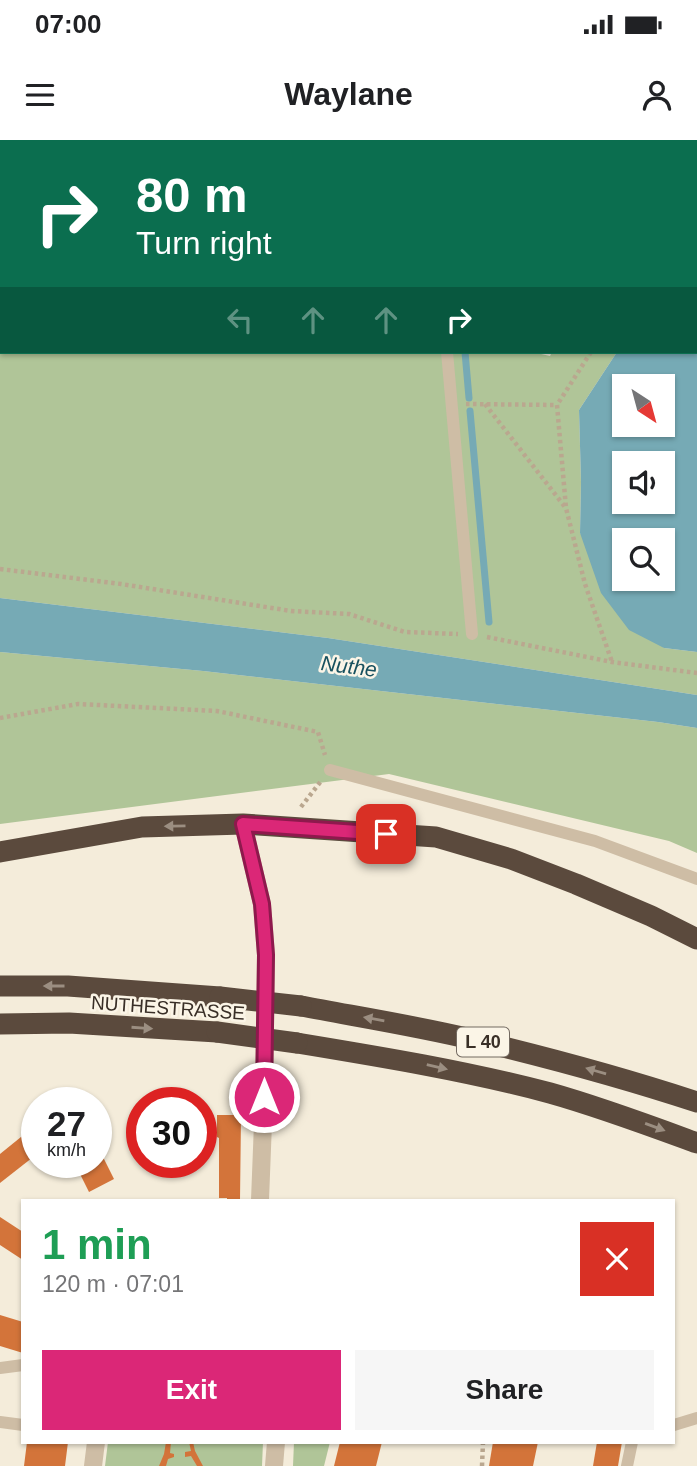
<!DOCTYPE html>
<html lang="en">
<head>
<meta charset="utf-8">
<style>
	:root { --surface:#fff; --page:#f6f6f6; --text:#202124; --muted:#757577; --accent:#db2777 }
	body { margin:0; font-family:Arial,sans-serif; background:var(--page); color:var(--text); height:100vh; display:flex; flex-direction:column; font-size:26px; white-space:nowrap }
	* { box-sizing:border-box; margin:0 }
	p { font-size:23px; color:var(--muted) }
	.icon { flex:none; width:38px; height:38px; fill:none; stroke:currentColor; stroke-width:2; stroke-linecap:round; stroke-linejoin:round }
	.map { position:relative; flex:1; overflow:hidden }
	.side { position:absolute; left:21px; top:1059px; width:654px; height:245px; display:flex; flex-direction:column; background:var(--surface); border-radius:0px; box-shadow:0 2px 5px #0004 }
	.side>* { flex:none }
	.banner { position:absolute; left:0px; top:0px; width:698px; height:214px; box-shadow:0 2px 5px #0004; background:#0b6e4f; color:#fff; overflow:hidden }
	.needle { width:46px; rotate:144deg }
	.tools { position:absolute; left:612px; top:234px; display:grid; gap:14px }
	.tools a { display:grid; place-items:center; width:63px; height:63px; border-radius:0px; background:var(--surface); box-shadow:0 2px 5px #0004; font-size:35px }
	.speed { position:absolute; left:21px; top:947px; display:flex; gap:14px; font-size:35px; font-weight:700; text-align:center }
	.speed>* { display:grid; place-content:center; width:91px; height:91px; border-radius:50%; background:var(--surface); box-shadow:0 2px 5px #0004; line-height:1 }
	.speed small { font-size:18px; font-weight:400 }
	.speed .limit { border:10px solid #d22; background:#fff; color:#111 }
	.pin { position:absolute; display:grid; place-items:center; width:60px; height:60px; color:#fff; margin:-30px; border-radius:14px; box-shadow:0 4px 10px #0006 }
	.me { position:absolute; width:77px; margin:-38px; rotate:0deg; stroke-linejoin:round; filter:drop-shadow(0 0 5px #0008) }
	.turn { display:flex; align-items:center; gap:24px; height:147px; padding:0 21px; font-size:32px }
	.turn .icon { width:91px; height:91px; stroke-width:2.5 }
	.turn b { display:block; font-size:49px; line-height:60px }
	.lanes { display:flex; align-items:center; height:66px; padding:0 21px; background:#0003; justify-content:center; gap:35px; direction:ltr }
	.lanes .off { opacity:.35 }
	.round { display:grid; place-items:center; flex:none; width:74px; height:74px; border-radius:0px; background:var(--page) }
	.headline { display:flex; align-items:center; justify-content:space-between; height:119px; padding:0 21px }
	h1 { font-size:42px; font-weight:700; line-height:52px; color:#1e9e55 }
	.action { display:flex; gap:14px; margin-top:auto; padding:14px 21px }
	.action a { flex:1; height:80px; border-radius:0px; background:var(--accent); color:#fff; font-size:28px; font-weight:700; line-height:80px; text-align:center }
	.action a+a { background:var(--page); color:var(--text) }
	.status { display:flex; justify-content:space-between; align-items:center; height:49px; padding:0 35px; background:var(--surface); direction:ltr }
	.status svg { height:19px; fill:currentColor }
	header { display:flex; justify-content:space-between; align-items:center; height:91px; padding:0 21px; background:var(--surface); font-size:32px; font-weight:700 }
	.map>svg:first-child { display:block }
</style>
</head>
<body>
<div class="status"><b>07:00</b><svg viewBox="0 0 49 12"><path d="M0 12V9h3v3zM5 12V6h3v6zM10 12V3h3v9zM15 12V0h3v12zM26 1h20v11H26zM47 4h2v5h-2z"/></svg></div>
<header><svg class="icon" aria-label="menu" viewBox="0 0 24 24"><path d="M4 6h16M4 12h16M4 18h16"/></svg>Waylane<svg class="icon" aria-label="person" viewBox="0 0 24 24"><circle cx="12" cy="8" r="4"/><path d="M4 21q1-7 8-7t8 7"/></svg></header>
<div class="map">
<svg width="697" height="1326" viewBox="0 0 697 1326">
	<rect width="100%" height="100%" fill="#f4ecda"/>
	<!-- green -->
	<g fill="#b0c598">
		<polygon points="0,0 407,0 407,2 2,2 2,212 532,212 550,216 552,212 617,212 579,270 581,342 580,393 664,508 697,512 697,555 328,498 0,458"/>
		<polygon points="0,512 203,531 658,582 697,588 697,713 669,701 389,634 0,684"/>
		<polygon points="108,1302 263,1302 262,1326 105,1326"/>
		<polygon points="294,1302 330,1302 324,1326 293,1326"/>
	</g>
	<!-- water -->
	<g fill="#76aab5" fill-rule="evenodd">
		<path d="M697 70V512L664 508 629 490 601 453 580 393 581 342 579 270 617 212H696ZM625 247H663V285H625ZM625 324H663V362H625ZM625 401H663V439H625Z"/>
		<polygon points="0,458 328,498 697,555 697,588 658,582 203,531 0,512"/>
	</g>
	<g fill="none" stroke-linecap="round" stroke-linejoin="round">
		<!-- stream -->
		<g stroke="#76aab5" stroke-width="7">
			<polyline points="465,212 469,258"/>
			<polyline points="470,271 489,482"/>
		</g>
	</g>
	<!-- building -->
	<g fill="#d3743a">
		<polygon points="217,975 241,975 240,1060 227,1060 227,1058 219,1058 219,998 217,997"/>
		<polygon points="37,984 37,1014 0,1043 0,1014"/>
		<polygon points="96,1003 114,1039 89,1052 74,1022 96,1022"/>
		<polygon points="0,1077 23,1092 23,1120 0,1105"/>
		<polygon points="0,1175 23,1182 23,1213 0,1206"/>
		<polygon points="27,1302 68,1302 65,1326 24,1326"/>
		<polygon points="166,1302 171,1302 170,1313 174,1314 174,1317 168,1319 166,1326 159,1326 164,1314"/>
		<polygon points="189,1302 193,1302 195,1311 203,1326 197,1326 191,1316 185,1317 185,1312 191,1311"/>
		<polygon points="340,1302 382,1302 376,1326 334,1326"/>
		<polygon points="493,1302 538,1302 533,1326 489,1326"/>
		<polygon points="597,1302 622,1302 618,1326 593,1326"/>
	</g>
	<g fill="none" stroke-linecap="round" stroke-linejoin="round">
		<!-- path -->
		<g stroke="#baa78f" stroke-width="4.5" stroke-dasharray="3.5 3.5" stroke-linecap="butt">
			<polyline points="696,51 697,51"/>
			<polyline points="591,212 557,265 566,368 585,444 612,522"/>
			<polyline points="466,264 557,265"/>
			<polyline points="485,264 565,367"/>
			<polyline points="0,429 121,444 291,471 349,474 405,492 458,494"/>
			<polyline points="487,497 612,522 697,533"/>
			<polyline points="0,578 78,564 217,571 318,592 325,615"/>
			<polyline points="301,667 321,641"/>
			<polyline points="482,1326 483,1302"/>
		</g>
		<!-- lane -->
		<g stroke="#cebda5" stroke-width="12">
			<polyline points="424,0 424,2"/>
			<polyline points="447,212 472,494"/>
			<polyline points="330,630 595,701 697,739"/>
			<polyline points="0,1228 23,1225"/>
			<polyline points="0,1282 23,1285"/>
			<polyline points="674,1285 697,1278"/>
			<polyline points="627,1326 632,1302"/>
		</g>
		<!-- street -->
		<g stroke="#cebda5" stroke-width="18">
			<polyline points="243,684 262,764 266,815 264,957 260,1060"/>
			<polyline points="93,1326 96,1302"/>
			<polyline points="274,1326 276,1302"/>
		</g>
		<!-- highway -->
		<g stroke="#5b4a3d" stroke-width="21">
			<polyline points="0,712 142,687 243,684 436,697 511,719 576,744 651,776 697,799"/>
			<polyline points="0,846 68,846 220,857"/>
			<path d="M301 866C359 877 417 886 475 900 550 918 624 938 697 962"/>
			<polyline points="0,884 69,883 217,892"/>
			<path d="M297 903C382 917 467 931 550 953 600 967 648 985 697 1003"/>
		</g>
		<!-- highway-bridge -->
		<g stroke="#5b4a3d" stroke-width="21">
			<polyline points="220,857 301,866"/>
			<polyline points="217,892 297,903"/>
		</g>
	</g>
	<!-- one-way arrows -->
	<defs><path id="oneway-solid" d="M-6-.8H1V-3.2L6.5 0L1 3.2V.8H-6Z" transform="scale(1.75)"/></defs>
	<g fill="#9b8e81">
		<use href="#oneway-solid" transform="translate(175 686) rotate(179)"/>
		<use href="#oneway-solid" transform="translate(54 846) rotate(180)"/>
		<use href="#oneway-solid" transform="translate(374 879) rotate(-170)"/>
		<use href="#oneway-solid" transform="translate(142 888) rotate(4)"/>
		<use href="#oneway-solid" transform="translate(437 927) rotate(13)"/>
		<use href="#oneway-solid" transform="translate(596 931) rotate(-164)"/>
		<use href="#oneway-solid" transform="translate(655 987) rotate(20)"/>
	</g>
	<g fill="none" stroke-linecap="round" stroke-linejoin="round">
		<!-- route casing -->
		<g stroke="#8e194d" stroke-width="18">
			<polyline id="route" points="264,957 266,815 262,764 243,684 386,694"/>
		</g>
		<!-- route -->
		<use href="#route" stroke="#db2777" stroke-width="12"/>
	</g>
	<g text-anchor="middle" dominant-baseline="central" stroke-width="5" stroke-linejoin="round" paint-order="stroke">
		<!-- shield labels -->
		<rect fill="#fbf5e7" stroke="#736a61" stroke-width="2" x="457" y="887.5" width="52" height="29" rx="5"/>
		<g font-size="18" font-weight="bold" fill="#392f27">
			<text x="483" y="902">L 40</text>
		</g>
		<!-- street labels -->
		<g font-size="19" fill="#392f27" stroke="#fbf5e7">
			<text transform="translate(168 868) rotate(4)">NUTHESTRASSE</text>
		</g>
		<!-- water labels -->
		<g font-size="21" font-style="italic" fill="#18515f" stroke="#fbf5e7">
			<text transform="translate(349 526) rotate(7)">Nuthe</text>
		</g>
	</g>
</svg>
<div class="tools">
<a><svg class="needle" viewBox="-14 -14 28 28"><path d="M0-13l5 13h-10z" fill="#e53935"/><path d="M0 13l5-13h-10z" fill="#757577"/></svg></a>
<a><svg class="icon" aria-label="sound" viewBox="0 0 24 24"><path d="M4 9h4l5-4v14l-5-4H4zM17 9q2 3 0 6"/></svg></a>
<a><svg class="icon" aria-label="search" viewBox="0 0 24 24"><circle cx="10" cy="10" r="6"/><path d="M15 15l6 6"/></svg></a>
</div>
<div class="speed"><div>27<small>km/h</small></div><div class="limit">30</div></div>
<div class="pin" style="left:386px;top:694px;background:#d93025"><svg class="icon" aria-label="arrive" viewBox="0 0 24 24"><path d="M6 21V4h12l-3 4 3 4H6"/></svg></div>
<svg class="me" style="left:264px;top:957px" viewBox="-20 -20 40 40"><circle r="17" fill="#db2777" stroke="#fff" stroke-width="3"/><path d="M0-11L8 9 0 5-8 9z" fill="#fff"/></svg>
<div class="banner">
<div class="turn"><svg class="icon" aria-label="right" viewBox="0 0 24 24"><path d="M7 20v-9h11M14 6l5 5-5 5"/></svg><div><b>80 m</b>Turn right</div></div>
<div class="lanes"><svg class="icon off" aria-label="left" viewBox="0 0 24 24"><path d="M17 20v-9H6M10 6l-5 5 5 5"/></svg><svg class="icon off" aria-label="ahead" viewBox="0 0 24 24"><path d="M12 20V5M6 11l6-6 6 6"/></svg><svg class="icon off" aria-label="ahead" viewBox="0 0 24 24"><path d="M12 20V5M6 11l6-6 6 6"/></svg><svg class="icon" aria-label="right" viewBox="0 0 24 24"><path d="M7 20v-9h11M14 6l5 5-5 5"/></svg></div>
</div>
<section class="side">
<div class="headline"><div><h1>1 min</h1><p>120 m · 07:01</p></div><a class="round" style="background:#d93025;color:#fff"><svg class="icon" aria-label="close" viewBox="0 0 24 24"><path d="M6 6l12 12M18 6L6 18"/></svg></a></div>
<div class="action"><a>Exit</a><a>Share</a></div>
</section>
</div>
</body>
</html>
